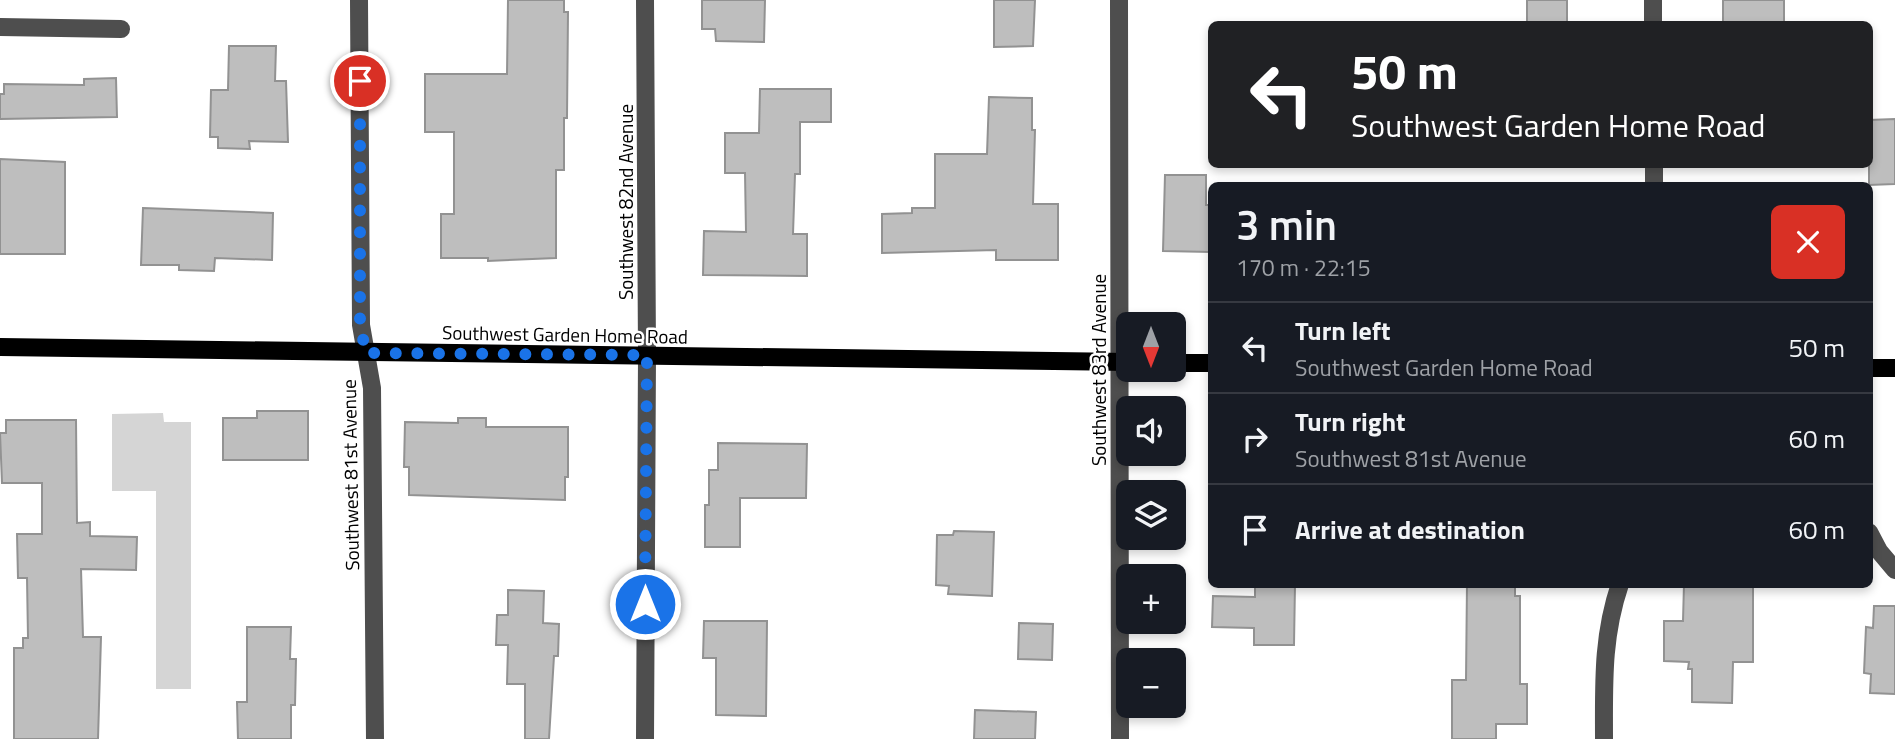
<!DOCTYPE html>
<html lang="en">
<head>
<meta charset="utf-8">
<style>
	:root { --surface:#171b24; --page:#242831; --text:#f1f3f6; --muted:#9ea1a6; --line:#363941 }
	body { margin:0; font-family:"Titillium Web",sans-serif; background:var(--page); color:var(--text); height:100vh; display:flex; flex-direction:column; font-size:26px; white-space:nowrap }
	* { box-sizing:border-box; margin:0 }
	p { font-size:23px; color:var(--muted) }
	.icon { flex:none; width:38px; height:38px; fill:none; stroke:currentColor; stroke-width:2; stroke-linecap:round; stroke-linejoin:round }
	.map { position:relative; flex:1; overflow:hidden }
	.drawer { position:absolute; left:1208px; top:182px; width:665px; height:406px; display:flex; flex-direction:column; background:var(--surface); border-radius:10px; box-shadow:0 4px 10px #0003 }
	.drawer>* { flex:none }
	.banner { position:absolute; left:1208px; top:21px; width:665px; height:147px; border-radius:10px; box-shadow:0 4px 10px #0003; background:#202124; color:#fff; overflow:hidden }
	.needle { width:46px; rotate:180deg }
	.controls { position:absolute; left:1116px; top:312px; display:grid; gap:14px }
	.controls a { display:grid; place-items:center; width:70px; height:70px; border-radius:10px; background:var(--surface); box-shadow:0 4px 10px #0003; font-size:35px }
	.pin { position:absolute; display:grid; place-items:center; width:60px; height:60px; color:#fff; margin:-30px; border:4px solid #fff; border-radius:50%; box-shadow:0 2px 7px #0007 }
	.me { position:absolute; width:77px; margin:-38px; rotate:0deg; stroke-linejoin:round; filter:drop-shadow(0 0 5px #0008) }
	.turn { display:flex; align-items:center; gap:24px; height:147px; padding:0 28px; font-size:32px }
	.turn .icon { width:91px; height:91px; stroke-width:2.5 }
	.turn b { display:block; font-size:49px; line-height:60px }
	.round { display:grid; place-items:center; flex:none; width:74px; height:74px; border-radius:10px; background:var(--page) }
	.summary { display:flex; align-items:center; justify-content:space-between; height:119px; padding:0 28px }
	h1 { font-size:42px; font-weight:600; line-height:52px }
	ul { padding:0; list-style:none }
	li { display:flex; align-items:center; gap:21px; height:91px; padding:0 28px; border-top:2px solid var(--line) }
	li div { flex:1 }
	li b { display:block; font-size:26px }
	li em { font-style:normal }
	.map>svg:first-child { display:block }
</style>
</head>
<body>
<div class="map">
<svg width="1895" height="739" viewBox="0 0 1895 739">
	<rect width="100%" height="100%" fill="#fff"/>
	<!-- green -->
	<polygon fill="#d5d5d5" points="163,413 164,422 191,422 191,689 156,689 156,491 112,491 112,414"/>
	<!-- building -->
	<g fill="#bebebe" stroke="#929292" stroke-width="2">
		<polygon points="508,0 564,0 564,12 568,12 567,118 564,118 564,170 556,170 556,258 488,261 488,258 441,258 441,214 454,214 454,132 425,132 425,74 507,74"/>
		<polygon points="702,0 765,0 764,42 716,41 715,29 702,29"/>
		<polygon points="994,0 1035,0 1033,46 994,47"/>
		<rect x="1527" y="0" width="40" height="24"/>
		<rect x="1723" y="0" width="61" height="24"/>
		<polygon points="229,46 276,46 275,81 286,81 288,142 249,141 250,149 218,148 218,137 210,137 211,90 228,90"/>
		<polygon points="116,78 117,117 0,119 0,94 4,94 4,84 84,85 84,79"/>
		<polygon points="760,89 831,89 831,122 800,122 800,174 795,174 793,234 807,234 807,276 703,275 704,231 746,232 745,173 725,173 725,133 759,133"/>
		<polygon points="989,97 1032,98 1032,130 1035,130 1033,204 1058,204 1058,260 996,260 996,250 882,253 882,214 912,213 912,208 935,208 935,154 987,154"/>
		<polygon points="1895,119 1895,184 1869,185 1869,120"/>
		<polygon points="0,159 65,162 65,254 0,254"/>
		<polygon points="1165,175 1206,175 1206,205 1211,205 1211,252 1163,251"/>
		<polygon points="143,208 273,213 272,260 215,258 214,271 179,270 179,265 141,265"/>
		<polygon points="257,411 308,411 308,460 223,460 223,418 257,418"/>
		<polygon points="458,418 486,418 486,427 568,427 568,477 565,477 565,500 409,495 409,467 404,467 405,422 458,423"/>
		<polygon points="6,420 76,420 77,523 90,522 90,536 137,537 136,570 81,569 83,637 101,637 98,739 14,739 14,648 23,648 23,638 28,638 27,578 18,578 17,534 42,534 42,483 2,483 0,433 6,433"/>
		<polygon points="718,443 807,444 806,498 740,498 740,547 705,547 705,505 709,505 709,470 718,470"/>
		<polygon points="954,531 994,532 992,596 948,594 949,586 936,585 937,535 953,535"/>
		<polygon points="1255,584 1295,584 1294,645 1254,645 1254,628 1212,627 1213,596 1255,597"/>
		<polygon points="1467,584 1515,584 1515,596 1520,596 1520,684 1527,684 1527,724 1496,724 1496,739 1452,739 1452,680 1466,680"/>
		<polygon points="1684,584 1753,584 1753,662 1733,662 1732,703 1692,702 1692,669 1688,669 1689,662 1664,661 1664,621 1683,621"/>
		<polygon points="508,590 544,591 543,623 559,624 558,656 554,656 549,739 525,739 525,684 507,684 508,645 496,645 497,615 508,615"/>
		<polygon points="1874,606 1895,606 1895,694 1870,693 1871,674 1864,673 1866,627 1873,628"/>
		<polygon points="704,621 767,621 766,716 716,715 716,658 703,658"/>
		<polygon points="1019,623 1053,624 1052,660 1018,659"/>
		<polygon points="247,627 291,627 290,659 296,659 295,705 291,705 291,739 238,739 237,702 247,702"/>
		<polygon points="975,710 1036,712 1035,739 974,739"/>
	</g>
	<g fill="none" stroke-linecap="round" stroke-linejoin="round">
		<!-- minor -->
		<g stroke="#4e4e4e" stroke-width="18">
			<polyline points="359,0 361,325 372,388 375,739"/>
			<polyline points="1119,0 1120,739"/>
			<polyline points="1653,0 1653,24"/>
			<polyline points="0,27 121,29"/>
			<polyline points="1654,164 1654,186"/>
			<polyline points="1869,532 1879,551 1895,570"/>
			<polyline points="645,739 647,355 645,0"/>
			<path d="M1604 739C1604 684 1602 637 1620 584"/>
		</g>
		<!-- major -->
		<g stroke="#000" stroke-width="18">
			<polyline points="0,347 1129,362"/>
			<polyline points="1174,363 1211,363"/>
			<polyline points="1869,368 1895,368"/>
		</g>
	</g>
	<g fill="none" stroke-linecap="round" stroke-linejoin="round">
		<!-- route -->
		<polyline stroke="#1a73e8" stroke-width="12" stroke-dasharray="0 21.6" points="360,81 360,325 366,353 647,355 645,604"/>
	</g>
	<g text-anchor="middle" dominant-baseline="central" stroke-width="5" stroke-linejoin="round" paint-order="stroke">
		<!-- street labels -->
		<g font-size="19" fill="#000" stroke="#fff">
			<text transform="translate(625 202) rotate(-90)">Southwest 82nd Avenue</text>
			<text transform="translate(565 334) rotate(1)">Southwest Garden Home Road</text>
			<text transform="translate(1098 370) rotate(-90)">Southwest 83rd Avenue</text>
			<text transform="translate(350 475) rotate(-91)">Southwest 81st Avenue</text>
		</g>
	</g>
</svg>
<div class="controls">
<a><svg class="needle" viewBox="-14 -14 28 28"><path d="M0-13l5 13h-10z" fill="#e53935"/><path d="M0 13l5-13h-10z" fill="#9ea1a6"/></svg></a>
<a><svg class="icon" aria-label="sound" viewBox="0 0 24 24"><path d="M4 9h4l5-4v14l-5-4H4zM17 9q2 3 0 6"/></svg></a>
<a><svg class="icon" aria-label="layers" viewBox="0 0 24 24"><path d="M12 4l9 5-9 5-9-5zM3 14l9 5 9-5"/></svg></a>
<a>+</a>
<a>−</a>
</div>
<div class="pin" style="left:360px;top:81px;background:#d93025"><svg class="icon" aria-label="arrive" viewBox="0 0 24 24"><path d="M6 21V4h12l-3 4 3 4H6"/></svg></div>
<svg class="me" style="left:645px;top:604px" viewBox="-20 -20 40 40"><circle r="17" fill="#1a73e8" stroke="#fff" stroke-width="3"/><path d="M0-11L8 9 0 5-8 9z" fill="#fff"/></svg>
<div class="banner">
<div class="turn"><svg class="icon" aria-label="left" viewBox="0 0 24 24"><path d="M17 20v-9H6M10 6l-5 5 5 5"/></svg><div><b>50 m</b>Southwest Garden Home Road</div></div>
</div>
<section class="drawer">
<div class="summary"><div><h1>3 min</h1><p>170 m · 22:15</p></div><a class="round" style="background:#d93025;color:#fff"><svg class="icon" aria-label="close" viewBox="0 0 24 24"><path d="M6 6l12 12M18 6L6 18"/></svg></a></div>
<ul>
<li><svg class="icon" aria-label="left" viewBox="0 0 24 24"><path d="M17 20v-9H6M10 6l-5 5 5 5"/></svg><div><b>Turn left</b><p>Southwest Garden Home Road</p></div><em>50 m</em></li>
<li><svg class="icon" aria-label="right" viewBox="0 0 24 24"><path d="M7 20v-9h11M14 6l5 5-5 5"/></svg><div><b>Turn right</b><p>Southwest 81st Avenue</p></div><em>60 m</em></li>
<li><svg class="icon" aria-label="arrive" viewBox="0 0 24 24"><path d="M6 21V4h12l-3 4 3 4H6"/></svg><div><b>Arrive at destination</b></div><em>60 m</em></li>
</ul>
</section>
</div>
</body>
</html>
